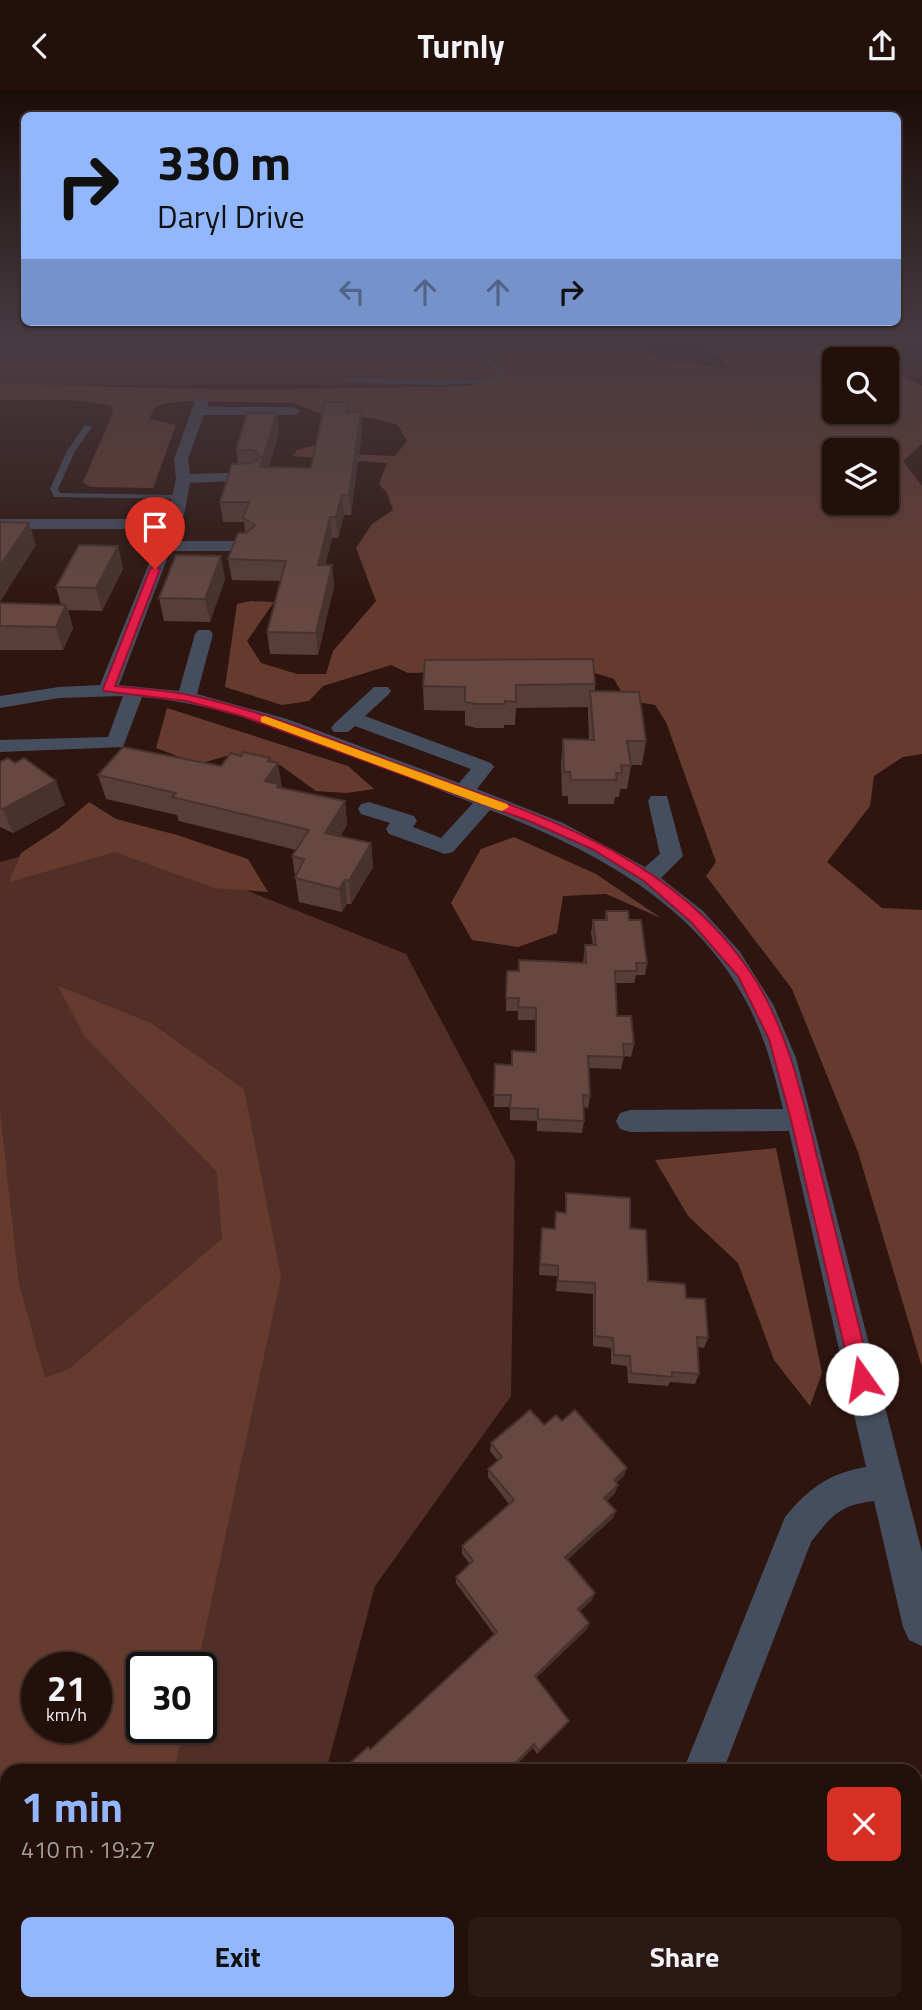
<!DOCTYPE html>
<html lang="en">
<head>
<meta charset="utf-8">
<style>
	:root { --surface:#23100b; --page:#2b1914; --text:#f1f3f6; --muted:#a39d9d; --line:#40302c; --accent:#93b7fd }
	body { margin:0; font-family:"Titillium Web",sans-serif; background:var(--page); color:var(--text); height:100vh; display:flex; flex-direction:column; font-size:26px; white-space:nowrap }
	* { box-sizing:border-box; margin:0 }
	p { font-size:23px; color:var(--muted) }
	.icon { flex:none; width:38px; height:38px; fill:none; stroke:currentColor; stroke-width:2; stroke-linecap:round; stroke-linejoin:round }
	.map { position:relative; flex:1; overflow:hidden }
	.drawer { position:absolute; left:0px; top:1673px; width:922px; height:247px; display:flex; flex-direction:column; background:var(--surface); border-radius:21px 21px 0 0; box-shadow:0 2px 5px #0004,0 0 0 2px var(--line) }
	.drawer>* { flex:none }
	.hud { position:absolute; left:21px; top:21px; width:880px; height:214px; border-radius:10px; box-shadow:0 2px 5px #0004,0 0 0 2px var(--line); background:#93b7fd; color:#111; overflow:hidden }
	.buttons { position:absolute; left:822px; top:256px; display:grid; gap:14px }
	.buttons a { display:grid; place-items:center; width:77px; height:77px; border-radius:10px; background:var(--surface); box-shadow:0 2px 5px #0004,0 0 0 2px var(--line); font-size:35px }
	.speed { position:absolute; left:21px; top:1561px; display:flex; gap:14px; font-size:35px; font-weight:700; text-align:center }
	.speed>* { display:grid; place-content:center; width:91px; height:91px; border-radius:50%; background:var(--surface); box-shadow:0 2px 5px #0004,0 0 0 2px var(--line); line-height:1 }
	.speed small { font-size:18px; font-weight:400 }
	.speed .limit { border:4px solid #111; border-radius:10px; background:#fff; color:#111 }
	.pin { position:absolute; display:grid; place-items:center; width:60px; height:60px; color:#fff; margin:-72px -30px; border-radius:50% 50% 50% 0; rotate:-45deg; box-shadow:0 0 7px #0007 }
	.pin .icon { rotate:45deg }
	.me { position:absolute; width:77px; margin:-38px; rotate:347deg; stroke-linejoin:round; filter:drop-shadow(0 0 5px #0008) }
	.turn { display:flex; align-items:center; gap:24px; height:147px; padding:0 21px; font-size:32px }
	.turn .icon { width:91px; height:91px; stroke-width:2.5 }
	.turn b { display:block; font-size:49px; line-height:60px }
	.lanes { display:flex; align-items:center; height:66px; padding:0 21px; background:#0003; justify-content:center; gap:35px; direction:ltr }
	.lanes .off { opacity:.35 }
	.round { display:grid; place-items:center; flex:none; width:74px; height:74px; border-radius:10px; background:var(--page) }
	.summary { display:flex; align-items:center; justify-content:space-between; height:119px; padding:0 21px }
	h1 { font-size:42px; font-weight:700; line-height:52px; color:var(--accent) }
	.primary-button { display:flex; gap:14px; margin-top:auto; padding:14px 21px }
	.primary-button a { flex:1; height:80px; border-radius:10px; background:var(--accent); color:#111; font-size:28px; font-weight:700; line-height:80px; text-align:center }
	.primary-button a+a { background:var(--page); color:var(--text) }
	header { display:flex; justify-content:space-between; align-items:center; height:91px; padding:0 21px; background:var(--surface); font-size:32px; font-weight:700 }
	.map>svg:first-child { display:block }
</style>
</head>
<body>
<header><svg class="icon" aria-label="back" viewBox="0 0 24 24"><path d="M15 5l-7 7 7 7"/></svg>Turnly<svg class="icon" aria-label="share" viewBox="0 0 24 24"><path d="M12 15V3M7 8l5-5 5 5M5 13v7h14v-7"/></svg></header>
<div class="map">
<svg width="922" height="1919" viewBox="0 0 922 1919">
	<rect width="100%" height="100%" fill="#2f150f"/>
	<!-- green -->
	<g fill="#512f26" fill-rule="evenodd">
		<polygon points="0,249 512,249 506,293 0,294"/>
		<path d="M105 743 406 863 515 1069 511 1305 375 1495 326 1680H7V1913H264L263 1919H0V771ZM37 1577H96V1636H37ZM142 1577H201V1636H142Z"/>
	</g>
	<!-- forest -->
	<g fill="#663b2f" fill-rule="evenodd">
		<path d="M507 249H634L657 268 732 278 703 249H922L896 251 884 256 903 285 922 295V353L903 370 922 395V663L903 666 874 685 870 715 827 771 882 817 922 819V1276L858 1061 792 898 706 785 716 771 666 631 655 614 626 609 614 588 582 578 408 582 391 574 323 595 309 610 282 614 225 596 237 513 251 510 274 511 247 550 261 572 297 583H326L333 560 376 510 356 457 372 433 393 419 387 402 379 393 387 372 293 365 297 359 319 353 322 362 395 365 407 350 398 334 372 327 321 323 294 312 187 310 163 313 154 318 149 328 176 334 153 397 90 396 83 391 113 322 111 314 72 309H0V293L245 299 467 295 499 289 502 285ZM835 268H887V320H835ZM835 359H887V411H835Z"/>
		<polygon points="167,617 348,675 374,698 347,702 316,700 280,674 234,663 198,673 156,657"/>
		<polygon points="89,711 116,728 177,744 248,768 268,801 214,797 115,761 9,791 21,762 59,737"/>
		<polygon points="514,746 596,783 661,827 606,803 563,805 557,842 518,856 472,849 451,812 481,758"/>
		<path d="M58 895 151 932 244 998 281 1186 197 1577H142V1636H184L174 1680H7V1913H96L94 1919H0V1020L19 1193 45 1287 69 1278 222 1148 217 1081 84 945ZM37 1577H96V1636H37Z"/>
		<polygon points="776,1057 822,1282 810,1315 774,1269 738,1172 688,1125 655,1069"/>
		<polygon points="555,1913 679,1913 683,1919 559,1919"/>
	</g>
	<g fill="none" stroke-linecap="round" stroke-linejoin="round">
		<!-- service -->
		<g fill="#454e5e" fill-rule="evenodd">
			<polygon points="484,249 490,249 491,269 499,275 504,286 498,291 442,294 345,291 342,289 345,287 442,290 494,288 498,285 495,278 485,270"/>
			<polygon points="85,334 92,336 75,360 58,398 60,402 180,404 183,404 183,408 54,406 50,398 67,360"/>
		</g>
		<!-- minor -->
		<g fill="#454e5e" fill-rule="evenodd">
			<path d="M202 306 209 310 207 316H294L301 320 294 324H204L188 368 190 383 254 381 261 385 254 389 190 392 184 424 174 450H248L256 455 248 460H170L119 594 179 600 195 543 198 539H210L213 543 197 603 287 628 459 692 471 678 355 635 348 641H334L331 637 334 633 374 596H388L391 600 388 604 365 625 491 672 494 676 477 698 563 732 645 776 660 763 648 710 651 705H667L683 765 661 787 703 820 740 861 774 915 796 967 922 1461V1555L909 1549 903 1536 874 1410C840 1414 832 1424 811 1451L723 1680H683L785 1426C808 1398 829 1382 866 1376L789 1040 630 1041 620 1038 616 1030 620 1022 630 1019 783 1018C774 981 765 946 747 912 695 812 592 758 490 719L453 761 445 763 389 743 386 738 390 732 361 723 358 718 361 713 369 711 414 725 417 730 413 736 441 747 473 712C368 672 254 616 142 606L123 656 0 661V649L108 646 123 605 59 607 0 617V605L59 596 100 594 163 438H0V428H167L176 388 174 368 195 310Z"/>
			<polygon points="716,1913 764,1913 767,1919 719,1919"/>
		</g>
	</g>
	<!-- wall -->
	<g fill="#583e37">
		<polygon points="348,311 349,321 361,321 362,340 351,424 344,424 338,447 332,447 325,474 332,474 334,495 318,564 270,563 267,541 281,490 232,489 228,468 245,442 244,431 223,431 220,411 238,372 236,359 279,341 269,376 311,377"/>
		<polygon points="118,455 123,478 102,520 68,519 73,537 63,559 0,559 0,512 61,514 56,496"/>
		<polygon points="225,488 210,531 164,530 159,507"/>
		<polygon points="595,593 595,600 646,650 642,674 631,674 627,698 620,698 619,706 615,706 614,713 568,713 568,705 562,705 561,672 563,648 589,649 588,624 588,616 516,617 515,634 504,634 504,637 476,637 465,634 465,620 424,619 423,595"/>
		<polygon points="241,665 270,667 282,696 281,697 345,710 347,734 340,745 371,752 373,776 351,813 347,813 342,821 299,811 292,765 296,759 179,730 177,724 106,708 98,684 221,675"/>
		<polygon points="0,671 15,672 65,714 13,742 0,736"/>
		<polygon points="606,820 629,829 647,872 645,884 636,884 634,892 615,892 617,925 634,953 631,966 624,965 621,978 588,977 590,1005 588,1017 583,1016 584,1030 582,1042 537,1040 537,1030 510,1029 510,1016 494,1016 495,973 511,974 512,960 535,961 535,929 518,929 518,920 506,920 507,880 519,880 519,869 583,872 585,854 593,854 591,842 593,829 605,829"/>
		<polygon points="566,1102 630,1137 648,1190 686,1207 708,1247 704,1257 698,1256 699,1283 695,1293 670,1291 668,1295 628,1292 627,1275 611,1273 611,1257 593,1255 593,1203 556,1200 557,1185 539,1184 542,1137 554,1138 556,1121 565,1122"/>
		<polygon points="562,1330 624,1385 616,1392 618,1394 615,1402 607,1410 616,1420 613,1427 567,1469 592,1509 580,1520 589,1532 587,1538 536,1587 569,1630 566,1634 537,1663 533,1657 510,1680 341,1680 370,1659 494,1543 456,1492 456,1486 470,1473 462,1463 462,1455 509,1413 488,1386 488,1378 498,1370 490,1360 491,1352 544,1334"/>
	</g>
	<!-- shaded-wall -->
	<g fill="#47322d">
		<polygon points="361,321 362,340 351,424 349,404"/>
		<polygon points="277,322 279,341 263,396 260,376"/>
		<polygon points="342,404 344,424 338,447 336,426"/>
		<polygon points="330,426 332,447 320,495 318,474"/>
		<polygon points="29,432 36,454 0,511 0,475"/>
		<polygon points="118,455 123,478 102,520 96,497"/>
		<polygon points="221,465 225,488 210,531 205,508"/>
		<polygon points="332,474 334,495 318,564 316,542"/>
		<polygon points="66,514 73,537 63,559 56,536"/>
		<polygon points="270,667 272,680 278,672 282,696 280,699 265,690 268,670"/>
		<polygon points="56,690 65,714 13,742 3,718"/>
		<polygon points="345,710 347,734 328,766 325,742"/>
		<polygon points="371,752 373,776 351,813 349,790"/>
		<polygon points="345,789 347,813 342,821 339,798"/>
		<polygon points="627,1377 624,1385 611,1397 614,1389"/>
		<polygon points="618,1394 615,1402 602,1415 604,1407"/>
		<polygon points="616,1420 613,1427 563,1473 565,1466"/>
		<polygon points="595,1502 592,1509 576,1524 578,1518"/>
		<polygon points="589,1532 587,1538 533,1590 535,1585"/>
		<polygon points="569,1630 566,1634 537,1663 539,1660"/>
		<polygon points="534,1653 533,1657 510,1680 508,1680"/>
	</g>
	<!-- building -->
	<g fill="#664840" stroke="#47322d" stroke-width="2">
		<polygon points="325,311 348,311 346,321 361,321 349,404 342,404 336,426 330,426 318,474 332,474 316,542 267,541 286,470 228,468 238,442 246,442 255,434 243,427 249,411 220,411 232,373 251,372 261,366 253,359 236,359 247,322 277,322 260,376 311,377"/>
		<polygon points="0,431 29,432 0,475"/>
		<polygon points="79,454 118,455 96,497 56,496"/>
		<polygon points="176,464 221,465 205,508 159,507"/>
		<polygon points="0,512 66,514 56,536 0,535"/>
		<polygon points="593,568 595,593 516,594 516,611 505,610 505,613 476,613 465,611 465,596 423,595 425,569"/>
		<polygon points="590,600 639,601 646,650 627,650 631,675 621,674 622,682 616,682 617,689 571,689 570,681 564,681 563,648 594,649"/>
		<polygon points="123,656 221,675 231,662 241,665 243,661 270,667 268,670 278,672 265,690 279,693 277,696 345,710 325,742 371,752 349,790 345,789 339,798 295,787 304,768 292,765 309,739 172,706 176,702 98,684"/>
		<polygon points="8,667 15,672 24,667 56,690 3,718 0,717 0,671"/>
		<polygon points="606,820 628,820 629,829 641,829 647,872 636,872 637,880 615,880 617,925 631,925 634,953 623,953 624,966 588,965 590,1005 583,1004 584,1030 538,1028 538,1018 510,1017 511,1004 494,1004 495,973 512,974 512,960 536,961 536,917 518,916 519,907 506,907 507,880 519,880 519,869 586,872 585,854 596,854 593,829 607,829"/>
		<polygon points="566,1102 630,1107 630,1137 646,1139 648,1190 685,1193 686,1207 705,1208 708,1247 697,1246 699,1283 672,1281 672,1286 631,1282 630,1265 614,1264 613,1247 595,1245 595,1192 558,1190 558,1175 540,1173 542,1137 555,1138 556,1121 566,1122"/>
		<polygon points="530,1319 544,1334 556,1324 562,1330 575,1319 627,1377 614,1389 618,1394 604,1407 616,1420 565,1466 595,1502 578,1518 589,1532 535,1585 569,1630 539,1660 534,1653 508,1680 341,1680 368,1656 370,1659 497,1541 456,1486 473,1470 462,1455 514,1409 488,1378 502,1366 491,1352"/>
	</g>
	<!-- sky -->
	<linearGradient id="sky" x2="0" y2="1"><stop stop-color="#1a0c08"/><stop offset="0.48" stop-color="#473b42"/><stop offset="1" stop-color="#473b42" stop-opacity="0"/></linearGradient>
	<rect width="922" height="518" fill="url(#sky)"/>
	<!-- route -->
	<path fill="#e11d48" stroke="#92132f" stroke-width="2" d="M155 475 160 478 115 595C139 598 165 599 189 604 262 619 331 649 400 674 529 721 667 759 749 879 788 935 805 1016 821 1082 838 1151 855 1219 872 1288L869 1295 862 1298 855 1295 852 1288 791 1029 769 948 738 885 691 831 644 790 592 758 529 730 242 625 186 610 104 600 103 598 150 478Z"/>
	<!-- slow -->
	<polygon fill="#f59e0b" points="265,625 507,713 509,716 502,720 498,719 261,631 261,626"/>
</svg>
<div class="buttons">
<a><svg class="icon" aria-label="search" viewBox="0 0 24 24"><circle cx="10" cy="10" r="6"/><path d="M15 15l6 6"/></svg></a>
<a><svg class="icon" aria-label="layers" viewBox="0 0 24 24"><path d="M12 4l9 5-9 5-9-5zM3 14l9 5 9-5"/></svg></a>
</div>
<div class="speed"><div>21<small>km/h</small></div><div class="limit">30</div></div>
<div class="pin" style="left:155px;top:478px;background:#d93025"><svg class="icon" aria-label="arrive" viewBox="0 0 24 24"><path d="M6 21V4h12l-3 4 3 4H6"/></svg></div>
<svg class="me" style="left:862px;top:1288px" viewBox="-20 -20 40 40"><circle r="19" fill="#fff"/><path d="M0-13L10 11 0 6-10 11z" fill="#e11d48"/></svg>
<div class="hud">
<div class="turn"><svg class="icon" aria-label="right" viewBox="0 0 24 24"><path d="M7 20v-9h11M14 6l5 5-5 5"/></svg><div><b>330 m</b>Daryl Drive</div></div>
<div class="lanes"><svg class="icon off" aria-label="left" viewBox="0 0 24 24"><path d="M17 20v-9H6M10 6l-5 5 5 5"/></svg><svg class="icon off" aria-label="ahead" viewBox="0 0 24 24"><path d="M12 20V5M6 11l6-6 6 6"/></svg><svg class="icon off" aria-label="ahead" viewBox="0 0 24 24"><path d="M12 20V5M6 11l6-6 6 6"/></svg><svg class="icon" aria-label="right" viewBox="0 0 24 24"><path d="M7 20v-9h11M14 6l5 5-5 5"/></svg></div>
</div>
<section class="drawer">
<div class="summary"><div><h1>1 min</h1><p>410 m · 19:27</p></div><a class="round" style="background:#d93025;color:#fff"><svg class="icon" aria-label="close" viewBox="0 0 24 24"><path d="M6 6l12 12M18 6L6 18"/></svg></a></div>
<div class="primary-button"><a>Exit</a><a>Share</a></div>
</section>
</div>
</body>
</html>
